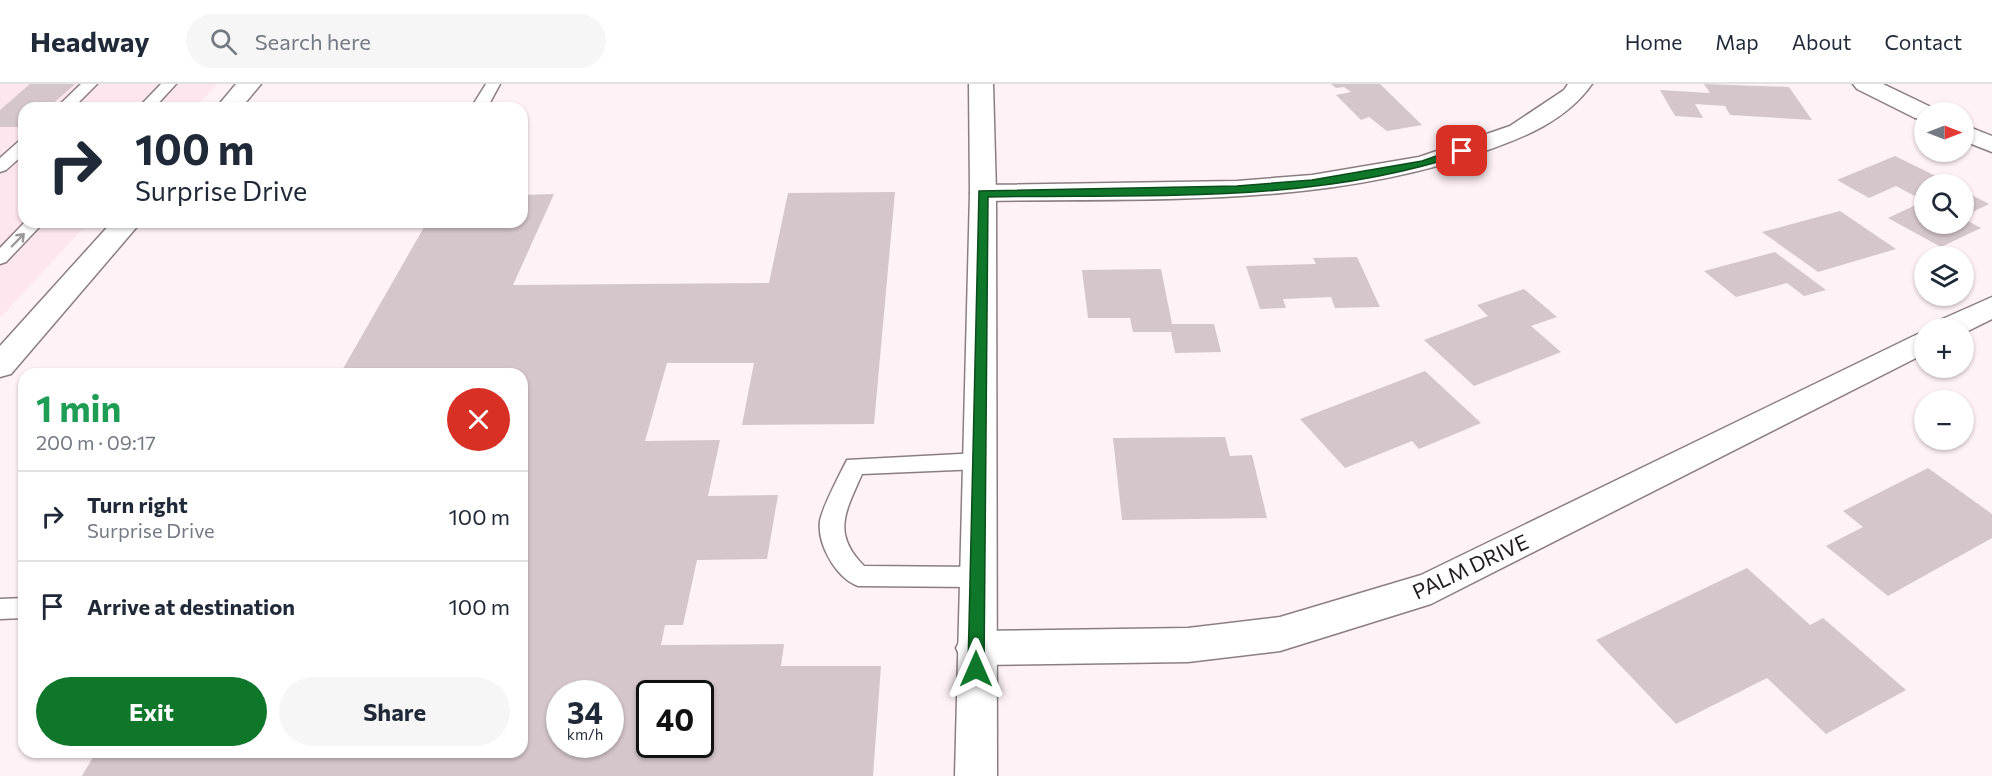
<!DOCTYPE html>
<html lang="en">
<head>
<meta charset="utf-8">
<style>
	:root { --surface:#fff; --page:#f6f6f7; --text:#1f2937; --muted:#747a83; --line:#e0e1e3; --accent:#0f772a }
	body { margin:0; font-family:Commissioner,sans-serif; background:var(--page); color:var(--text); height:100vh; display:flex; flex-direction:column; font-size:22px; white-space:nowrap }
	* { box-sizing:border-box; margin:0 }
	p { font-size:20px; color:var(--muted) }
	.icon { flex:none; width:33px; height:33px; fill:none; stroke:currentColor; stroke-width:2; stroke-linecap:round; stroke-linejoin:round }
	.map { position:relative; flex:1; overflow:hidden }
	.panel { position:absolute; left:18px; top:284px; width:510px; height:390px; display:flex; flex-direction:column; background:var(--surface); border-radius:18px; box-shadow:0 2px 4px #0004 }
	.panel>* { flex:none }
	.banner { position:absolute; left:18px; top:18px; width:510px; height:126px; border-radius:18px; box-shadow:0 2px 4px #0004; background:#fff; color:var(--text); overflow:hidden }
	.needle { width:39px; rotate:90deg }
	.controls { position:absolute; left:1914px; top:18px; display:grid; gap:12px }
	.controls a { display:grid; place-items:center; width:60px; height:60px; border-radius:50%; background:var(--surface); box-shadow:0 2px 4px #0004; font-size:30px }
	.speed { position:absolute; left:546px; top:596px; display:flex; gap:12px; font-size:30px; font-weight:700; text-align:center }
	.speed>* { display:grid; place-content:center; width:78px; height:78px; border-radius:50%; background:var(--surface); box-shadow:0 2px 4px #0004; line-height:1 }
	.speed small { font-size:15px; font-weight:400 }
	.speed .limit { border:3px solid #111; border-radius:9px; background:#fff; color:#111 }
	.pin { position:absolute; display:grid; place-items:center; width:51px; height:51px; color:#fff; margin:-26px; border-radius:12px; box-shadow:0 3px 9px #0006 }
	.me { position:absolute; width:66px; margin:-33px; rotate:0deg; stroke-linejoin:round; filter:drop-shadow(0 0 4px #0008) }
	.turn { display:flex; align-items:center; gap:21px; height:126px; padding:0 18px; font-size:27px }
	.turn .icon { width:78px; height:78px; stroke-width:2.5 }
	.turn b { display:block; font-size:42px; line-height:51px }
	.round { display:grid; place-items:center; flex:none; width:63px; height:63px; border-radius:32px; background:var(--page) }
	.head { display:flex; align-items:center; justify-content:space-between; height:102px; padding:0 18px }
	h1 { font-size:36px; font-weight:700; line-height:45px; color:#1e9e55 }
	.action { display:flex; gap:12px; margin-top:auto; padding:12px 18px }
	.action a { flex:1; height:69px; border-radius:36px; background:var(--accent); color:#fff; font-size:24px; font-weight:700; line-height:69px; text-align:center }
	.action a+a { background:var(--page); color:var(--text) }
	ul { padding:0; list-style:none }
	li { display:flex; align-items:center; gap:18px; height:90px; padding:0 18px; border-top:2px solid var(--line) }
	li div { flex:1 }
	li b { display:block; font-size:22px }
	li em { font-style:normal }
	header { display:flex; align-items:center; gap:36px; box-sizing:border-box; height:84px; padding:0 30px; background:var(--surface); border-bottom:2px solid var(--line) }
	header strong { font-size:28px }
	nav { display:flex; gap:33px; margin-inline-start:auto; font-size:21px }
	.search { width:420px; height:54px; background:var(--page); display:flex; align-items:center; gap:15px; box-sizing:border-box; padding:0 21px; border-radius:33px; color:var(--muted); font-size:22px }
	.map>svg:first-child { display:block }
</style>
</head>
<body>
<header>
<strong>Headway</strong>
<div class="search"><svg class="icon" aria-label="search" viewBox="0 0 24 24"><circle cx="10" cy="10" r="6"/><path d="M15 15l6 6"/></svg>Search here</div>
<nav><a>Home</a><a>Map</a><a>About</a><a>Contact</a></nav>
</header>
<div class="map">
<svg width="1992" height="692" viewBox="0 0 1992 692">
	<rect width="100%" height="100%" fill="#fef2f6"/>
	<!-- built -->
	<polygon fill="#fee6ee" points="0,0 217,0 195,24 24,24 24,138 89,138 0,234"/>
	<!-- building -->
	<g fill="#d4c6ca" fill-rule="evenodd">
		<polygon points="30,0 75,0 48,24 24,24 24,43 0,43 0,26"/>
		<polygon points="1331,0 1380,0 1422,41 1387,47 1369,33 1361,36 1336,11 1351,8 1344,3 1336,4"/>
		<polygon points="1704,0 1789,3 1812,36 1730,31 1725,22 1695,20 1703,34 1675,32 1660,6 1710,9"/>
		<polygon points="1895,72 1952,100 1924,100 1924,117 1896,102 1869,114 1837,96"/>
		<polygon points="1964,107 1989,120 1964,132"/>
		<path d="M895 108 874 340 742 341 754 279H667L645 357 720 356 708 412 778 411 767 475 697 476 683 541H665L661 561 784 560 781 582H881L873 692H82L96 668H522V290H340L427 138H522V111L554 110 513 201 769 199 788 109ZM560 609H610V660H560ZM650 609H700V660H650Z"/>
		<polygon points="1924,117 1924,140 1964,140 1964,135 1981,144 1941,163 1888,134"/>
		<polygon points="1840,127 1896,165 1818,188 1762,148"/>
		<polygon points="1775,168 1826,206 1804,212 1787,199 1736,213 1704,187"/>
		<polygon points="1357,173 1380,223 1335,224 1331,213 1283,215 1286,224 1260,225 1246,182 1316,180 1313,174"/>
		<polygon points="1161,185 1172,240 1214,240 1221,268 1175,269 1171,248 1133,248 1130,234 1088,234 1082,186"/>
		<polygon points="1524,205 1557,233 1531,242 1561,268 1474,302 1424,256 1488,232 1477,221"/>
		<polygon points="1425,287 1481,339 1419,365 1412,357 1345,384 1300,335"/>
		<polygon points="1225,353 1230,372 1252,371 1267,434 1122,436 1113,354"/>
		<polygon points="1928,384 1992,430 1992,454 1888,512 1826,462 1863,443 1843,427"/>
		<polygon points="1747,484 1810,541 1823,534 1906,606 1826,650 1767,594 1676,640 1596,556"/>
	</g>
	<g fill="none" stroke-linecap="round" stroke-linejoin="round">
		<!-- service casing -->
		<g stroke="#8b7e82" stroke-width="3">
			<g id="service">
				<polygon points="81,0 97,0 73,24 56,24"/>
				<polygon points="161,0 176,0 154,24 138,24"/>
				<polygon points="486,0 500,0 487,24 471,24"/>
				<polygon points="24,56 24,70 6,86 0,88 0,74 18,58"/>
				<polygon points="25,138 44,138 6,178 0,180 0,164"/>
				<path d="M979 369 987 371 990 377 987 383 979 385 862 390C846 427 831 449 864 482L977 483 985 486 989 493 985 500 977 503 858 502C836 494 817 460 820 437 822 424 841 388 847 376Z"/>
				<polygon points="24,514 24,534 0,535 0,515"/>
			</g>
		</g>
		<!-- minor casing -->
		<g stroke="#8b7e82" stroke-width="3">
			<g id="minor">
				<polygon points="236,0 261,0 241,24 216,24"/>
				<path d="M1568 0H1592C1566 37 1523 54 1482 68 1323 124 1150 114 983 117L974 115 970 109 974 103 983 101 1237 97 1312 91 1419 73 1510 42 1564 6Z"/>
				<polygon points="1853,0 1883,0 1933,24 1936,28 1924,28 1924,36 1915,34 1857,5"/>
				<polygon points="1964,41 1992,52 1992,68 1964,57"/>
				<polygon points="112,138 141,138 11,290 0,293 0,262"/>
				<polygon points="1992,213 1992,235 1964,249 1964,244 1934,244 1938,237"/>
				<polygon points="1924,247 1924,270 1431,520 1280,567 1188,578 976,581 962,576 956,564 962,552 976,547 1188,544 1280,533 1421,491"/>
			</g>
		</g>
		<!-- tertiary casing -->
		<g stroke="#8b7e82" stroke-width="3">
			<polygon id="tertiary" points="969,0 993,0 996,109 997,692 955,692 970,109"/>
		</g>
		<!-- service -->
		<use href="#service" fill="#fff" fill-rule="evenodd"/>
		<!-- minor -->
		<use href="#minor" fill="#fff" fill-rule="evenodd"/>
		<!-- tertiary -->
		<use href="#tertiary" fill="#fff" fill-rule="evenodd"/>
	</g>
	<!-- one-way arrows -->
	<defs><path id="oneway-shaft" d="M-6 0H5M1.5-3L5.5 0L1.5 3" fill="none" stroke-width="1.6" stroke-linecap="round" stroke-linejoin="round" transform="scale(1.5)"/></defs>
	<use stroke="#9b9899" href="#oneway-shaft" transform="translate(18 156) rotate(-46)"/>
	<!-- route -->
	<path fill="#0f772a" stroke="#0a4d1b" stroke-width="1.5" d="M1462 63 1467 67 1466 69C1314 121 1146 110 988 113L984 585 982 591 976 593 970 591 968 585 979 107 1237 102 1312 96 1422 77Z"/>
	<g text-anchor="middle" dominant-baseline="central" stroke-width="6" stroke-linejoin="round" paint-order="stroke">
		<!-- street labels -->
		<g font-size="21" fill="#201b1d" stroke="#fff">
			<text transform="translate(1470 482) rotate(-25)">PALM DRIVE</text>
		</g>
	</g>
</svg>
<div class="controls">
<a><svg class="needle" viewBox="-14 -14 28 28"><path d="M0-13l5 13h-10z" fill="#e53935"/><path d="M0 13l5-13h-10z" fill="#747a83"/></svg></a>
<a><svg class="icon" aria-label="search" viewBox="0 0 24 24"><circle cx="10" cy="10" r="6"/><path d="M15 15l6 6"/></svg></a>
<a><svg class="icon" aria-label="layers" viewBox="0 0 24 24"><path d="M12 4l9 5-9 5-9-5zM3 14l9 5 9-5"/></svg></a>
<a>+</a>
<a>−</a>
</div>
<div class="speed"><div>34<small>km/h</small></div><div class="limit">40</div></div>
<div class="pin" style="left:1462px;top:67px;background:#d93025"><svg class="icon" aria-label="arrive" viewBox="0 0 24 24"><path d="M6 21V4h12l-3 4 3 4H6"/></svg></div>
<svg class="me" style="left:976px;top:585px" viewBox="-20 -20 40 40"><path d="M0-17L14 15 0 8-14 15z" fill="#0f772a" stroke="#fff" stroke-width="4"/></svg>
<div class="banner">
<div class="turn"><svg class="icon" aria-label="right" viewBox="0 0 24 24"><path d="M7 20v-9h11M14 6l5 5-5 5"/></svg><div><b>100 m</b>Surprise Drive</div></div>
</div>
<section class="panel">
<div class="head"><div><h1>1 min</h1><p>200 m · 09:17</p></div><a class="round" style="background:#d93025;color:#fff"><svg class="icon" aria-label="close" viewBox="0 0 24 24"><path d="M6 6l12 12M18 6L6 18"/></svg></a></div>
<ul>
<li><svg class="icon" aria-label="right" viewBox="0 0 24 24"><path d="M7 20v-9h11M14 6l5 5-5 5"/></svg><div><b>Turn right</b><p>Surprise Drive</p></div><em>100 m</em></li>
<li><svg class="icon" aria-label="arrive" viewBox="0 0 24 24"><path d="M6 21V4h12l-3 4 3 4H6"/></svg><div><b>Arrive at destination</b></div><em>100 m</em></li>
</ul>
<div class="action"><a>Exit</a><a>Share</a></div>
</section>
</div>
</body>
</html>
